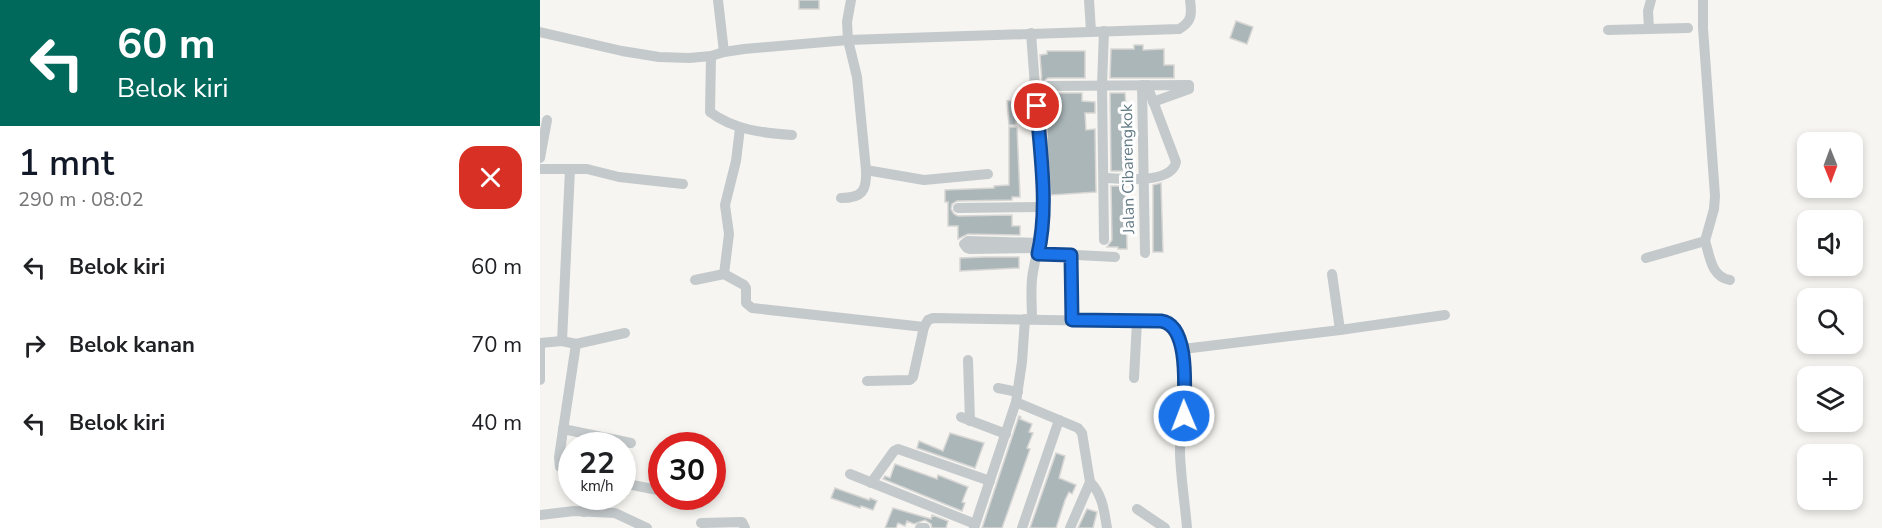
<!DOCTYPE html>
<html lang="id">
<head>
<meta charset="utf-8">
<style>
	:root { --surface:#fff; --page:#f2f2f2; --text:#202124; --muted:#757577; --accent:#111827 }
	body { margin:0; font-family:"Nunito Sans",sans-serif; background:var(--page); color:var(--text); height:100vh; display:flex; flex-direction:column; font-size:22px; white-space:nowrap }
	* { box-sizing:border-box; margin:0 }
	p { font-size:20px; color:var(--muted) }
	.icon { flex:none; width:33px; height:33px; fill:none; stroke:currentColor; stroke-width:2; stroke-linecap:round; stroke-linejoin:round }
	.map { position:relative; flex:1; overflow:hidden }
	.details { display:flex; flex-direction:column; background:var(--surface); width:540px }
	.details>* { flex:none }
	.guide { background:#00695c; color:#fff; overflow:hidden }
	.needle { width:39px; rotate:179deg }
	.fabs { position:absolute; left:1257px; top:132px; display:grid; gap:12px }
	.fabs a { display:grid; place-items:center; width:66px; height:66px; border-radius:12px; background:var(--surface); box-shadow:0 3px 9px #0003; font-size:30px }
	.speed { position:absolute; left:18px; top:432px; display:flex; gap:12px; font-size:30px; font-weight:700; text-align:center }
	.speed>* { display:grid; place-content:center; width:78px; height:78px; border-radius:50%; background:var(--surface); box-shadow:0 3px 9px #0003; line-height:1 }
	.speed small { font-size:15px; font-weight:400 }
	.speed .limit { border:9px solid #d22; background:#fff; color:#111 }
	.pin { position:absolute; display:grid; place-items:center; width:51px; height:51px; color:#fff; margin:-26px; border:3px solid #fff; border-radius:50%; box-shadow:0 2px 6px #0007 }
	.me { position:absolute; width:66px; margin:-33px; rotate:359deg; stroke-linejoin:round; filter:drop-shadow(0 0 4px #0008) }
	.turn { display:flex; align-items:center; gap:21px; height:126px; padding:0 18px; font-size:27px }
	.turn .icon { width:78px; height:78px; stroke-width:2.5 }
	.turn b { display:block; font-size:42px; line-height:51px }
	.round { display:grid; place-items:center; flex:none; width:63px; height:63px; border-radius:18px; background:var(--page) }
	.headline { display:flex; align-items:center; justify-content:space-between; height:102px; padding:0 18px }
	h1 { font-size:36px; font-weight:600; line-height:45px; color:var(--accent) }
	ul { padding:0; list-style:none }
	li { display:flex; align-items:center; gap:18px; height:78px; padding:0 18px }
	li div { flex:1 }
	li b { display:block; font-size:22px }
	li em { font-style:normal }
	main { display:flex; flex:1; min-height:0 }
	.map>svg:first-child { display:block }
</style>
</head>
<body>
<main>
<section class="details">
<div class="guide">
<div class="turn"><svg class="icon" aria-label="left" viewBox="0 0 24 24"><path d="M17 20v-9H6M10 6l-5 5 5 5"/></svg><div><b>60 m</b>Belok kiri</div></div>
</div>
<div class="headline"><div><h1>1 mnt</h1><p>290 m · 08:02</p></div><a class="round" style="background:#d93025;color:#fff"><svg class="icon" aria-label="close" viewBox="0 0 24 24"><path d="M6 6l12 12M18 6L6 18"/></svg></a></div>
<ul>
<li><svg class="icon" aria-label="left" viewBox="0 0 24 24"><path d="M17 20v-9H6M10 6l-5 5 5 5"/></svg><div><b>Belok kiri</b></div><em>60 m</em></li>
<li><svg class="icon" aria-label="right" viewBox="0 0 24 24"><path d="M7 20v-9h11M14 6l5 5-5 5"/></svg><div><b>Belok kanan</b></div><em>70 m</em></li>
<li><svg class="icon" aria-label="left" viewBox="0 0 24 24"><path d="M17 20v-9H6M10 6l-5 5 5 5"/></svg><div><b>Belok kiri</b></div><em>40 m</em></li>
</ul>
</section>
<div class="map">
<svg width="1342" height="528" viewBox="0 0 1342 528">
	<rect width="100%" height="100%" fill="#f6f5f1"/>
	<!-- building -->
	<g fill="#abb6b9" stroke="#d7d6d4" stroke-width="1.5">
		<rect x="259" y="0" width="20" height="9"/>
		<polygon points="696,21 713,27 707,44 690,38"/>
		<polygon points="594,45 603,45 603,50 624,49 624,65 634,65 634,78 570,78 571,49 594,49"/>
		<polygon points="507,51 545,51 545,78 508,78 502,82 500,55 507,54"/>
		<polygon points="503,91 508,93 542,93 542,101 555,102 555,113 545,113 546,130 555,129 556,192 511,195 507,145 508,103 505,103 505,100 504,100"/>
		<polygon points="570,93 585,93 587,120 589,120 589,128 585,129 589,171 571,171"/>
		<polygon points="475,100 476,125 469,125 467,101"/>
		<polygon points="469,127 477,127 480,197 472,197 472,200 417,201 412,204 411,209 414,214 418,216 472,215 472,226 480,226 480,235 428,234 418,239 418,226 408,226 408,202 405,202 405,190 454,188 454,186 469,185"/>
		<polygon points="621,183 623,252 613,252 613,185"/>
		<polygon points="571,186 586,186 587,249 578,249 578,247 567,247 572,240"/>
		<polygon points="444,257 479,257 479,268 420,271 420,258"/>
		<polygon points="479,416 481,417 480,419 492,424 489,432 493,433 487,448 490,449 462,528 442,528"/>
		<polygon points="410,433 444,443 435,468 377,448 379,441 403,451"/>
		<polygon points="516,453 525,456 519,478 536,485 532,494 529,492 525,500 516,528 490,528"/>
		<polygon points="355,464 397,479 398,475 428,487 422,502 425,503 422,511 343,479 345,476 350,478"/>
		<polygon points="295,488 329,500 330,498 337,501 333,510 321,506 320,508 291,498"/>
		<polygon points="353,508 391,519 392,515 408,521 406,528 392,528 391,524 385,520 374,524 367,521 365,526 358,523 356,528 345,528"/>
		<polygon points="547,509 557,512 553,528 538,528"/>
	</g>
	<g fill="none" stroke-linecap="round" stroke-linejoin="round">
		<!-- minor -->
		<g stroke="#c4c9cb" stroke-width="10">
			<polyline points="178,0 184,52"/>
			<polyline points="311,0 307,22 308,40 317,77 326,170 384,180 448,174"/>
			<polyline points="549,0 551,31"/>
			<polyline points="1109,28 1108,11 1111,0"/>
			<polyline points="1068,30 1148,28"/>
			<polyline points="564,31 562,85 564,240"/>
			<path d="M0 32 82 51 119 57 149 58 171 56 184 52 204 49 308 40 639 29C652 22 652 14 650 0"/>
			<path d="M491 33 504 207C503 230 497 250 493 272 490 287 492 303 492 319"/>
			<path d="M171 56 170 112C194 130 223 133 252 135"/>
			<polyline points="602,85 605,253"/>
			<polyline points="508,86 649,85 649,89 613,102"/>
			<polyline points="0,158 7,120"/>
			<polyline points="0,169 47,169 79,177 143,184"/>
			<path d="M564 178C582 178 631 185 636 162L607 85"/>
			<path d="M301 198C322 198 327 191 326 170"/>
			<polyline points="418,208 504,207"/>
			<path d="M1165 241C1170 256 1171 277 1190 280"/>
			<polyline points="499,248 430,249 427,248 424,244 428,241 500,243"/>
			<polyline points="498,253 575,257"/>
			<polyline points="531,255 532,320"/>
			<polyline points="1106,258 1165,241 1174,209 1175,196 1163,28 1163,0"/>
			<polyline points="184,274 189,234 185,205 196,161 200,128"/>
			<polyline points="792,274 800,330"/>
			<polyline points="155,280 184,274 204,285 206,288 206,303 212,308 384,327"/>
			<polyline points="22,341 30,169"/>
			<polyline points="0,343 22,341 36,344 85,333"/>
			<polyline points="0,348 0,380"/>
			<polyline points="643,349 800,330 905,315"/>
			<polyline points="428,360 430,421"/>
			<polyline points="594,378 597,322"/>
			<path d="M327 381 370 380 373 377 384 327 388 320 393 318 626 322C658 339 639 424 640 454 641 479 645 504 647 528"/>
			<polyline points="458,388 478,392"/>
			<polyline points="476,402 538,428 542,433 550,482 530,528"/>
			<polyline points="421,417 466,434"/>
			<polyline points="23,429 91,443"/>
			<polyline points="20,467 19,457 36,344"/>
			<polyline points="310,474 435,524"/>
			<path d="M550 482C563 495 564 511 567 528"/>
			<polyline points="82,483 118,490"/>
			<polyline points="331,483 354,451 358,449 450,481"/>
			<polyline points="597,509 625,528"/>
			<polyline points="44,512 47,496"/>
			<polyline points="0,515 34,511 75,513 107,528"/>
			<polyline points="161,523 202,522 205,528"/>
			<polyline points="380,528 385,528"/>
			<polyline points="434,528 476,402 482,362 485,319"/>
			<polyline points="482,528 519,420"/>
		</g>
	</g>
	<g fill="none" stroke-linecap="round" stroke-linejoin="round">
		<!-- route casing -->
		<g stroke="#114b97" stroke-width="15">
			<path id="route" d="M497 106C500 155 509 205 498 254L531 255 532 320 621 321C651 325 644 393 644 416"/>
		</g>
		<!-- route -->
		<use href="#route" stroke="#1a73e8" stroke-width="10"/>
	</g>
	<g text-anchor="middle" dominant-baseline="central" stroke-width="6" stroke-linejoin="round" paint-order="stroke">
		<!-- street labels -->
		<g font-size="16" fill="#617a85" stroke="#fff">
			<text transform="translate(588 169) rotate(-91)">Jalan Cibarengkok</text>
		</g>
	</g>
</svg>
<div class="fabs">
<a><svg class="needle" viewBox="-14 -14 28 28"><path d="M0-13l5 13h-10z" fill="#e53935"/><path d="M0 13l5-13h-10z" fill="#757577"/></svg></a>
<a><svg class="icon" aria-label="sound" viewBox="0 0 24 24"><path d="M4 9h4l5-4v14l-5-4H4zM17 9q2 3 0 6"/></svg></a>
<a><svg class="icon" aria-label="search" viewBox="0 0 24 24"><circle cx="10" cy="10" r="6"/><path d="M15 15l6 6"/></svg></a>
<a><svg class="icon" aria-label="layers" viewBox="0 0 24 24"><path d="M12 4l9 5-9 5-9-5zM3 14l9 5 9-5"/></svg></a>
<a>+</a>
</div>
<div class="speed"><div>22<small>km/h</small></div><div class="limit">30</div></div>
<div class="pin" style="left:497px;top:106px;background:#d93025"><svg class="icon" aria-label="arrive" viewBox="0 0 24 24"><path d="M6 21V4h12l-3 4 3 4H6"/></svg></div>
<svg class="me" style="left:644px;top:416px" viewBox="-20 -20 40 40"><circle r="17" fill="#1a73e8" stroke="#fff" stroke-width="3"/><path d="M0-11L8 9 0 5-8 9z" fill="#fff"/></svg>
</div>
</main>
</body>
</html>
